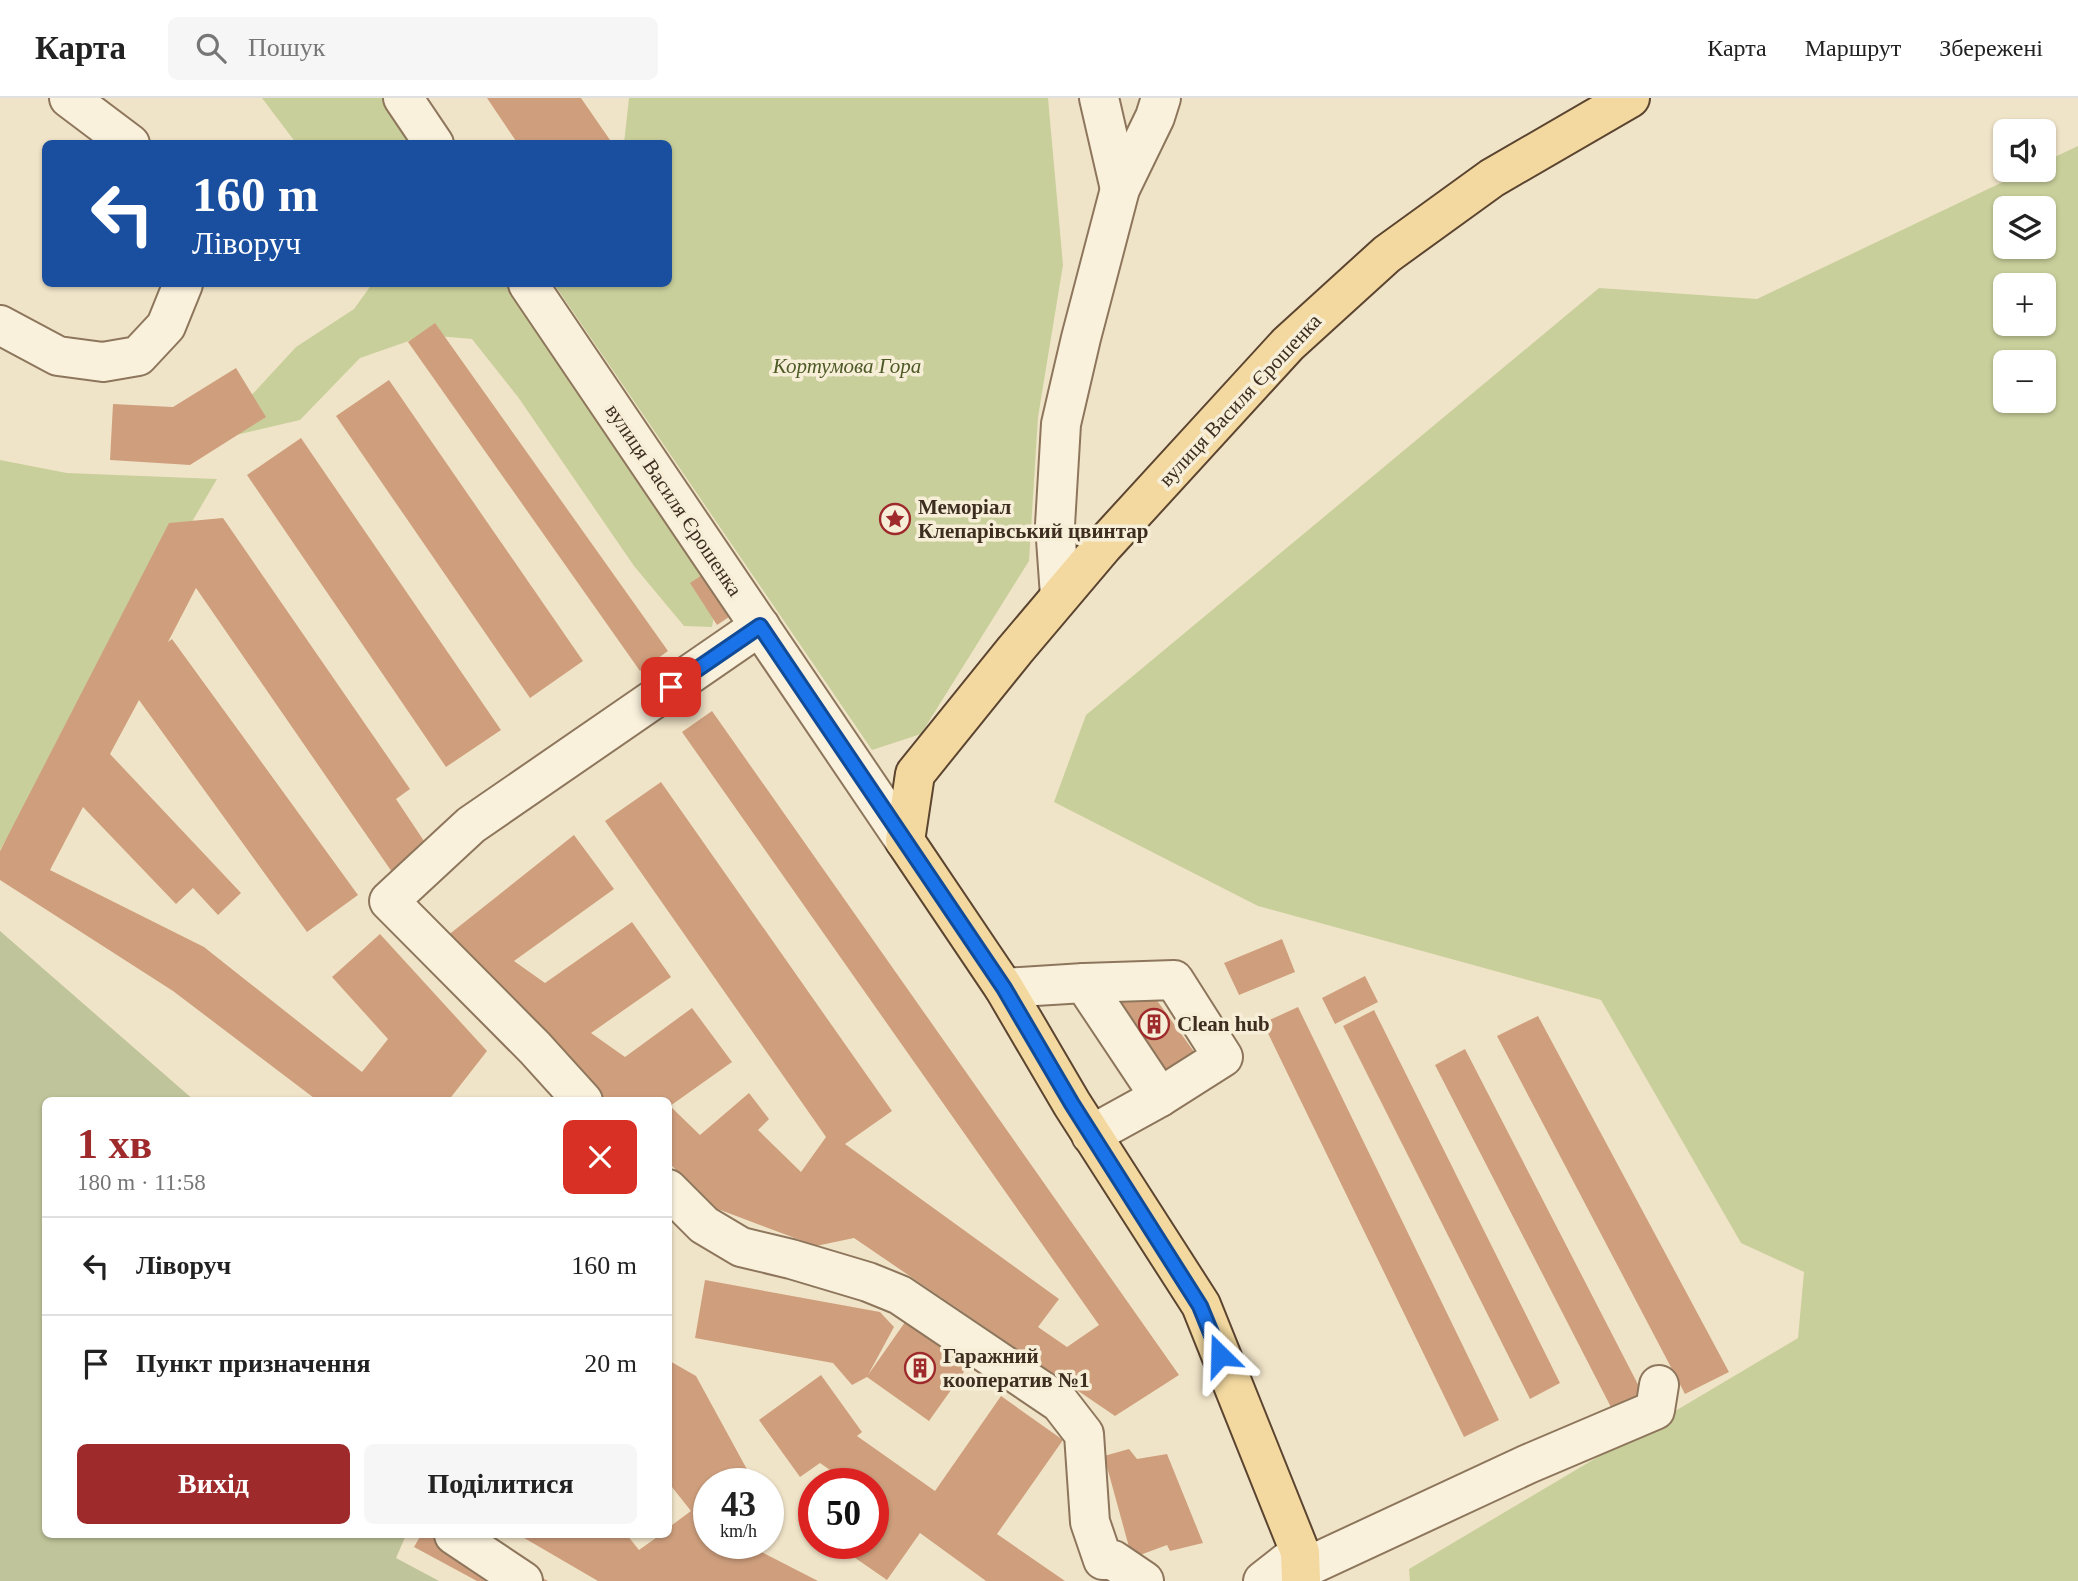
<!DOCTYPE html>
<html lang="uk">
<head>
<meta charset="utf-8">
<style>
	:root { --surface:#fff; --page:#f6f6f6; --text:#222; --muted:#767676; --line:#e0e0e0; --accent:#9e2a2b }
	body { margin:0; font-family:Georgia,serif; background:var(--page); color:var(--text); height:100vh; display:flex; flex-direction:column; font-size:26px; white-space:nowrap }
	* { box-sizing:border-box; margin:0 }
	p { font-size:23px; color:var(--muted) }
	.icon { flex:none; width:38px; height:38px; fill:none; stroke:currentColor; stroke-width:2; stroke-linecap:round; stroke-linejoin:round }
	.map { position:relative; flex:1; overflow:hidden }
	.sheet { position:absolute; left:42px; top:999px; width:630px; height:441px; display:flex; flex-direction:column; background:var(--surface); border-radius:10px; box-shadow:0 2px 5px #0004 }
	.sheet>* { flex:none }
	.guide { position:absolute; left:42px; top:42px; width:630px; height:147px; border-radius:10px; box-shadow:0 2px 5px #0004; background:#1a4fa0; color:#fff; overflow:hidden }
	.controls { position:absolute; left:1993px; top:21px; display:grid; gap:14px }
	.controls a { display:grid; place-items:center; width:63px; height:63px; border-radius:10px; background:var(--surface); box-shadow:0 2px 5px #0004; font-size:35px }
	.speed { position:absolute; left:693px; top:1370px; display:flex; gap:14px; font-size:35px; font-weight:700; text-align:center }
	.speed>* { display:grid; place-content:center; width:91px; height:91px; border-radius:50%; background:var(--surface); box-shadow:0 2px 5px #0004; line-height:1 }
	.speed small { font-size:18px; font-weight:400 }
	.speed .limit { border:10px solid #d22; background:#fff; color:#111 }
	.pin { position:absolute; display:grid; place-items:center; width:60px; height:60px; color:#fff; margin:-30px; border-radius:14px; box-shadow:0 4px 10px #0006 }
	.me { position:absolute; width:77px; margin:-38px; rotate:338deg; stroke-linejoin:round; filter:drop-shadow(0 0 5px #0008) }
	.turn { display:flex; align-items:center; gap:24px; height:147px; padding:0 35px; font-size:32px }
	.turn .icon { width:91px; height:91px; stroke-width:2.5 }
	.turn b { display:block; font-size:49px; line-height:60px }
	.round { display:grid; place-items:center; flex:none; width:74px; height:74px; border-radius:10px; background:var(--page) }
	.overview { display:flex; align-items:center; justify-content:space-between; height:119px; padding:0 35px }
	h1 { font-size:42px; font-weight:700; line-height:52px; color:var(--accent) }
	.cta { display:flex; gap:14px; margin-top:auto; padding:14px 35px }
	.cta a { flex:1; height:80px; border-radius:10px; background:var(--accent); color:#fff; font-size:28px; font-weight:700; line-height:80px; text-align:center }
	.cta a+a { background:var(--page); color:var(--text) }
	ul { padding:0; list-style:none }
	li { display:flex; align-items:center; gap:21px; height:98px; padding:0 35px; border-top:2px solid var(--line) }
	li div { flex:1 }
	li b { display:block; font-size:26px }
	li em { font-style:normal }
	header { display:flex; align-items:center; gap:42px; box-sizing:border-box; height:98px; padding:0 35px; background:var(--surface); border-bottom:2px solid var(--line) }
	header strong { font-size:33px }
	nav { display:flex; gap:38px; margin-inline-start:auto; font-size:24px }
	.search { width:490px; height:63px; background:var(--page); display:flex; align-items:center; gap:18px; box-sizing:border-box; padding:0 24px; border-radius:10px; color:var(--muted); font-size:26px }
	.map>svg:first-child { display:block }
</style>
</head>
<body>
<header>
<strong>Карта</strong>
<div class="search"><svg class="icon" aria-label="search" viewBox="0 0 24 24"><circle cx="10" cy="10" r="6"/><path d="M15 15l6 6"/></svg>Пошук</div>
<nav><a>Карта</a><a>Маршрут</a><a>Збережені</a></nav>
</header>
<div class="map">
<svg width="2078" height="1483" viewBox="0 0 2078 1483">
	<rect width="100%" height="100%" fill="#f0e4c8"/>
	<!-- green -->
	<g fill="#c9cf9b" fill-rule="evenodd">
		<polygon points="262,0 382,0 413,45 296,45"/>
		<polygon points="629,0 1048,0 1063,167 1038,319 1029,463 921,636 872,652 554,186 668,186 668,46 624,45"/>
		<path d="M2078 48V1483H1410L1409 1471 1798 1240 1804 1174 1741 1145 1601 902 1258 808 1054 704 1086 617 1599 190 1757 201 2028 72H2044V64ZM2006 110H2044V149H2006ZM2006 187H2044V226H2006ZM2006 264H2044V303H2006Z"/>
		<polygon points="372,186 508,186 703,469 718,496 712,529 684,528 634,468 518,299 472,241 426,237 360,260 300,322 236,337 236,314 296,249 354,211"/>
		<polygon points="0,362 67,375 217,381 0,752"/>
	</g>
	<!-- cemetery -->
	<polygon fill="#bfc49a" points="0,833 195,1003 46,1003 46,1437 406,1437 396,1460 439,1483 0,1483"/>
	<!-- building -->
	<g fill="#cf9f7d">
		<polygon points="487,0 581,0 610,42 600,46 518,46"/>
		<polygon points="435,225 668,553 640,573 408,244"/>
		<polygon points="236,270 266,319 190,367 110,362 113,306 173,309"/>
		<polygon points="389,282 583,563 530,600 336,318"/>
		<polygon points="301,340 501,632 446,669 247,377"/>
		<polygon points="223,420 410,691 396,701 428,749 392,774 196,490 168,544 172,541 358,797 307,834 139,602 110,656 241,795 218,817 193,790 176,806 83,709 50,772 204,849 362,974 388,941 332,879 380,836 487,953 448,1003 318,1003 173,893 0,782 0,753 169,425"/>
		<polygon points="702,477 729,519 717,527 690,485"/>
		<polygon points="712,613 1179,1277 1115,1318 854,1140 816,1148 715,1110 668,1064 668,1003 606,1003 442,842 574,737 614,791 514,863 545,885 632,824 671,879 591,935 625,959 692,910 732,964 670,1008 700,1037 749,995 769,1021 758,1032 801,1074 826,1039 605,723 661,684 892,1013 845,1046 1059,1201 1038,1229 1067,1249 1099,1227 682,634"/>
		<polygon points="1282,841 1295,874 1239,897 1224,865"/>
		<polygon points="1365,878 1378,904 1335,926 1322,900"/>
		<polygon points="1109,889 1148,890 1200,962 1169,976"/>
		<polygon points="1298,909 1499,1322 1464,1339 1263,925"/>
		<polygon points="1374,912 1560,1285 1530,1301 1343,928"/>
		<polygon points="1538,918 1729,1274 1685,1296 1497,938"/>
		<polygon points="1465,951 1646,1302 1615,1317 1435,967"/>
		<polygon points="705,1182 880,1214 894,1229 868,1277 910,1217 973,1261 929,1323 867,1279 852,1287 833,1265 695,1240"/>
		<polygon points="668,1262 696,1278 755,1386 709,1386 709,1446 746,1446 818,1483 598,1483 519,1437 627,1437 639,1452 660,1437 668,1437 668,1430 691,1413 668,1384"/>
		<polygon points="821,1277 862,1334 857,1338 935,1393 1001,1298 1063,1342 997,1436 1065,1483 986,1483 920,1435 887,1482 835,1446 873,1446 873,1386 850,1386 820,1365 800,1379 759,1322"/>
		<polygon points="1129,1351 1137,1361 1167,1356 1203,1445 1170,1453 1167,1447 1132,1460 1104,1358"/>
		<polygon points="421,1437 462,1437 548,1483 477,1483 414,1449"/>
	</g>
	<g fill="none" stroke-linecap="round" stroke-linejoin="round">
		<!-- minor casing -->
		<g stroke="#8d765c" stroke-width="42">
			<g id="minor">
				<polyline points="69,0 130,46"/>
				<polyline points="403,0 434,46"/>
				<polyline points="1099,0 1120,91"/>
				<polyline points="528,186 905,743"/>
				<polyline points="0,227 58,258 103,264 138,258 166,228 183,186"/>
				<polyline points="1060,498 1055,427 1061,326 1081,240 1120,91 1155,19 1161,0"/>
				<polyline points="1084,885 1174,882 1223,959 1160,999"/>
				<polyline points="1004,890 1084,885 1160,999 1091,1037"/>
				<polyline points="583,1003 535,950 389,803 471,727 760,528"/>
				<polyline points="668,1091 704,1127 741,1149 791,1161 868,1184 900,1197 1060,1305 1084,1336 1090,1424 1103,1462 1113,1462 1144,1483"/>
				<polyline points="454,1437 523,1483"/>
				<polyline points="1300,1472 1528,1366 1655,1312 1659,1287"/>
				<polyline points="1263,1483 1300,1454"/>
			</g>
		</g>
		<!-- major casing -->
		<g stroke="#5b4430" stroke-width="42">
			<polyline id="major" points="1301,1483 1300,1454 1201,1207 1072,1006 1004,890 905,743 915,676 1015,552 1103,448 1288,246 1387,156 1492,80 1630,0"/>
		</g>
		<!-- minor -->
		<use href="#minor" stroke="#faf1dc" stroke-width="38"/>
		<!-- major -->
		<use href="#major" stroke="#f3d9a0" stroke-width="38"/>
	</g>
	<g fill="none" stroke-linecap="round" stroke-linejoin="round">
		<!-- route casing -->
		<g stroke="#114b97" stroke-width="18">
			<polyline id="route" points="671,589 760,528 1004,890 1072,1006 1200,1208 1220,1257"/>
		</g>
		<!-- route -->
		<use href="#route" stroke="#1a73e8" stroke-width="12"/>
	</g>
	<!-- icons -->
	<defs>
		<g id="sight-ring" transform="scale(1.575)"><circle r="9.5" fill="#f7eed8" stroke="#9e2a2b" stroke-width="1.5"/><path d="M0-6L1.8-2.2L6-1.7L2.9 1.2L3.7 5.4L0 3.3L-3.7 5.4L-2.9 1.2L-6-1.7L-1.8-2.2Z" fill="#9e2a2b"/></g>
		<g id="building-ring" transform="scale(1.575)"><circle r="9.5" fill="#f7eed8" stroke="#9e2a2b" stroke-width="1.5"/><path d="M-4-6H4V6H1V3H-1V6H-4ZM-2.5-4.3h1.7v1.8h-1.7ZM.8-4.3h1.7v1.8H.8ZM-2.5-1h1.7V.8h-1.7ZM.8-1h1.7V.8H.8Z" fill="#9e2a2b"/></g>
	</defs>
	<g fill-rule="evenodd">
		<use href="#sight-ring" x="895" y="421"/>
		<use href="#building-ring" x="1154" y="926"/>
		<use href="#building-ring" x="920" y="1270"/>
	</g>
	<g text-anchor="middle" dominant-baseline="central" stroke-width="7" stroke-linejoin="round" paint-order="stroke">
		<!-- park labels -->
		<g font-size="21" font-style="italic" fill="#4d5a26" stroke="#f7eed8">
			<text x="847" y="268">Кортумова Гора</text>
		</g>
		<!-- street labels -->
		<g font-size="21" fill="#3d2e20" stroke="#f7eed8">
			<text transform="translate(1240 302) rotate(-47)">вулиця Василя Єрошенка</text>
			<text transform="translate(674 402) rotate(56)">вулиця Василя Єрошенка</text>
		</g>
		<!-- poi labels -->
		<g font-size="21" font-weight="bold" fill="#3d2e20" stroke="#f7eed8" text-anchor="start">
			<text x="918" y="409">Меморіал<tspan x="918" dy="24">Клепарівський цвинтар</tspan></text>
			<text x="1177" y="926">Clean hub</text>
			<text x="943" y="1258">Гаражний<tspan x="943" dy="24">кооператив №1</tspan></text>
		</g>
	</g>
</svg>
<div class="controls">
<a><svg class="icon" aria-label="sound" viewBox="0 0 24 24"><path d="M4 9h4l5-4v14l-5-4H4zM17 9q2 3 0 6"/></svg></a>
<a><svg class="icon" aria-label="layers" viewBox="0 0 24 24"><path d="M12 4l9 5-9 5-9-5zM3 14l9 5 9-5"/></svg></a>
<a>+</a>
<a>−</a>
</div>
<div class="speed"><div>43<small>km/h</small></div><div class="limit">50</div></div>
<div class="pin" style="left:671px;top:589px;background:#d93025"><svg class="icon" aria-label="arrive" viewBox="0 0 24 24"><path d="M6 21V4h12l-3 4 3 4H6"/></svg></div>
<svg class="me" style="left:1220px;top:1257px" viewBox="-20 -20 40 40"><path d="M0-17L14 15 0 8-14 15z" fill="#1a73e8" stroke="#fff" stroke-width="4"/></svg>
<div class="guide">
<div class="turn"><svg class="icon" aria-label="left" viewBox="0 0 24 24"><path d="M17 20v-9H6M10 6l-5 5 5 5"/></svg><div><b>160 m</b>Ліворуч</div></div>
</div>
<section class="sheet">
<div class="overview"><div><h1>1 хв</h1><p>180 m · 11:58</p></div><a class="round" style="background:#d93025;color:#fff"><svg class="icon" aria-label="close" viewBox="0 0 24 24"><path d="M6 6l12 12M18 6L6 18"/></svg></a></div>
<ul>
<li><svg class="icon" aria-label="left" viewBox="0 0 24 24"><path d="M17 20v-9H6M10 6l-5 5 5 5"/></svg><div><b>Ліворуч</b></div><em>160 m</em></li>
<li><svg class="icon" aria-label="arrive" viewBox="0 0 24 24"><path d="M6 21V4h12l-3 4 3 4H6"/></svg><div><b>Пункт призначення</b></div><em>20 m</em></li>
</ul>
<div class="cta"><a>Вихід</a><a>Поділитися</a></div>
</section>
</div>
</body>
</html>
